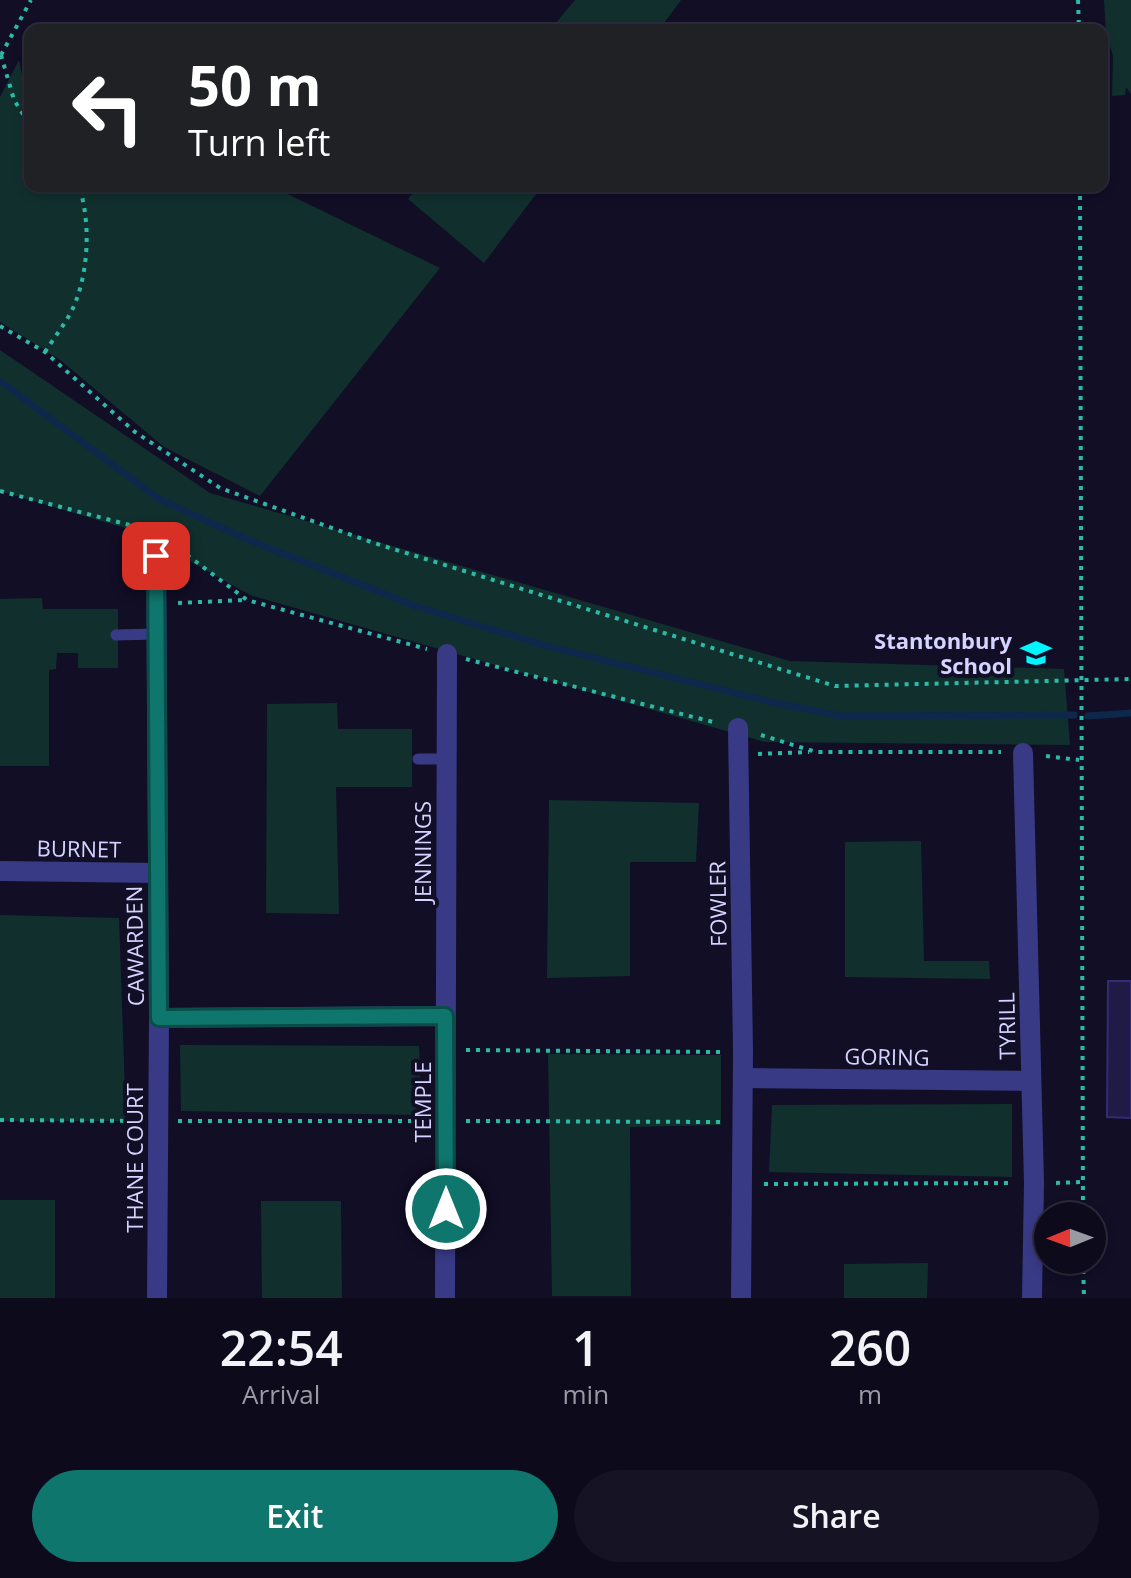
<!DOCTYPE html>
<html lang="en">
<head>
<meta charset="utf-8">
<style>
	:root { --surface:#0d0a1c; --page:#161325; --text:#f1f3f6; --muted:#9a9aa3; --line:#2d2b3b; --accent:#0f766e }
	body { margin:0; font-family:"Open Sans",sans-serif; background:var(--page); color:var(--text); height:100vh; display:flex; flex-direction:column; font-size:30px; white-space:nowrap }
	* { box-sizing:border-box; margin:0 }
	p { font-size:26px; color:var(--muted) }
	.icon { flex:none; width:44px; height:44px; fill:none; stroke:currentColor; stroke-width:2; stroke-linecap:round; stroke-linejoin:round }
	.map { position:relative; height:1298px; overflow:hidden }
	.sheet { display:flex; flex-direction:column; background:var(--surface); flex:1 }
	.sheet>* { flex:none }
	.banner { position:absolute; left:24px; top:24px; width:1084px; height:168px; border-radius:16px; box-shadow:0 4px 12px #0003,0 0 0 2px var(--line); background:#202124; color:#fff; overflow:hidden }
	.needle { width:52px; rotate:269deg }
	.fabs { position:absolute; left:1034px; top:1202px; display:grid; gap:16px }
	.fabs a { display:grid; place-items:center; width:72px; height:72px; border-radius:50%; background:var(--surface); box-shadow:0 4px 12px #0003,0 0 0 2px var(--line); font-size:40px }
	.pin { position:absolute; display:grid; place-items:center; width:68px; height:68px; color:#fff; margin:-34px; border-radius:16px; box-shadow:0 4px 12px #0006 }
	.me { position:absolute; width:88px; margin:-44px; rotate:0deg; stroke-linejoin:round; filter:drop-shadow(0 0 6px #0008) }
	.turn { display:flex; align-items:center; gap:28px; height:168px; padding:0 32px; font-size:36px }
	.turn .icon { width:104px; height:104px; stroke-width:2.5 }
	.turn b { display:block; font-size:56px; line-height:68px }
	.eta { display:flex; justify-content:space-evenly; align-items:center; height:136px; text-align:center }
	.eta b { font-size:48px; font-weight:600; line-height:56px }
	.button { display:flex; gap:16px; margin-top:auto; padding:16px 32px }
	.button a { flex:1; height:92px; border-radius:48px; background:var(--accent); color:#fff; font-size:32px; font-weight:600; line-height:92px; text-align:center }
	.button a+a { background:var(--page); color:var(--text) }
	.map>svg:first-child { display:block }
</style>
</head>
<body>
<div class="map">
<svg width="1131" height="1298" viewBox="0 0 1131 1298">
	<rect width="100%" height="100%" fill="#110e26"/>
	<!-- green -->
	<g fill="#11302d">
		<polygon points="575,0 681,0 659,30 550,30"/>
		<polygon points="1104,0 1131,0 1131,94 1126,87 1125,95 1112,96 1113,56 1106,34"/>
		<polygon points="19,60 30,115 30,186 271,186 440,268 260,496 164,447 59,359 0,322 0,97"/>
		<polygon points="419,186 542,186 484,263 408,199"/>
		<polygon points="0,350 210,493 790,661 1064,669 1070,745 765,742 250,595 138,532 0,491"/>
		<polygon points="42,598 43,609 118,609 118,668 78,668 78,653 57,653 56,669 49,670 49,766 0,766 0,599"/>
		<polygon points="337,703 338,729 412,729 412,787 336,787 339,914 266,913 267,704"/>
		<polygon points="549,800 699,803 696,862 630,862 630,976 547,978"/>
		<polygon points="921,841 924,961 989,961 990,979 845,977 845,842"/>
		<polygon points="0,915 119,918 126,1121 0,1121"/>
		<polygon points="180,1045 419,1046 422,1115 181,1111"/>
		<polygon points="548,1054 721,1055 721,1125 630,1127 631,1296 552,1296"/>
		<polygon points="1012,1104 1012,1177 769,1172 772,1105"/>
		<rect x="0" y="1200" width="55" height="98"/>
		<polygon points="261,1201 341,1201 342,1298 262,1298"/>
		<polygon points="928,1263 927,1298 844,1298 844,1264"/>
	</g>
	<g fill="none" stroke-linecap="round" stroke-linejoin="round">
		<!-- stream -->
		<g stroke="#0d284b" stroke-width="7">
			<polyline points="0,381 159,499 244,538 415,606 547,646 771,702 840,716 1074,715"/>
			<polyline points="1088,716 1131,713"/>
		</g>
	</g>
	<!-- building -->
	<polygon fill="#201a47" stroke="#352b74" stroke-width="2" points="1108,981 1131,981 1131,1118 1107,1117"/>
	<g fill="none" stroke-linecap="round" stroke-linejoin="round">
		<!-- path -->
		<g stroke="#2cbaa8" stroke-width="4" stroke-dasharray="4 6" stroke-linecap="butt">
			<polyline points="1078,0 1079,30"/>
			<polyline points="1,55 14,100 30,125"/>
			<polyline points="1,55 31,0"/>
			<polyline points="1080,186 1083,1216"/>
			<polyline points="0,326 45,352 135,432 220,488 374,543 835,686 1131,679"/>
			<path d="M45 352C55 336 71 317 77 298 89 264 90 220 79 186"/>
			<polyline points="0,491 137,527"/>
			<polyline points="179,549 247,600 427,649"/>
			<polyline points="178,603 245,600"/>
			<polyline points="466,659 717,723"/>
			<polyline points="761,735 816,752 1001,752"/>
			<polyline points="758,754 809,752"/>
			<polyline points="1046,756 1079,760"/>
			<polyline points="466,1050 721,1052"/>
			<polyline points="0,1120 138,1121"/>
			<polyline points="178,1121 426,1121"/>
			<polyline points="466,1121 722,1122"/>
			<polyline points="1056,1183 1082,1182"/>
			<polyline points="764,1184 1011,1183"/>
			<polyline points="1083,1260 1084,1298"/>
		</g>
		<!-- lane -->
		<g stroke="#383a86" stroke-width="11">
			<polyline points="116,635 156,634"/>
			<polyline points="418,759 447,759"/>
		</g>
		<!-- street -->
		<g stroke="#383a86" stroke-width="20">
			<polyline points="156,532 159,1018 157,1298"/>
			<polyline points="738,728 743,1052 741,1298"/>
			<polyline points="1023,753 1034,1183 1032,1298"/>
			<polyline points="0,871 157,873"/>
			<polyline points="159,1018 445,1016"/>
			<polyline points="743,1078 1031,1081"/>
			<polyline points="445,1298 447,654"/>
		</g>
	</g>
	<g fill="none" stroke-linecap="round" stroke-linejoin="round">
		<!-- route casing -->
		<g stroke="#0a4d48" stroke-width="20">
			<polyline id="route" points="156,556 159,1018 445,1016 446,1209"/>
		</g>
		<!-- route -->
		<use href="#route" stroke="#0f766e" stroke-width="14"/>
	</g>
	<!-- icons -->
	<defs>
		<g id="school-bare" transform="scale(2.4)"><path d="M0-5L7-2L0 1L-7-2ZM-4 1L0 2.5L4 1V4Q0 6-4 4Z" fill="#00f5fe" stroke="#110e26" stroke-width="2.5" paint-order="stroke"/></g>
	</defs>
	<g fill-rule="evenodd">
		<use href="#school-bare" x="1036" y="653"/>
	</g>
	<g text-anchor="middle" dominant-baseline="central" stroke-width="8" stroke-linejoin="round" paint-order="stroke">
		<!-- poi labels -->
		<g font-size="22" font-weight="bold" fill="#d5d3ff" stroke="#110e26" text-anchor="end">
			<text x="1012" y="640">Stantonbury<tspan x="1012" dy="25">School</tspan></text>
		</g>
		<!-- street labels -->
		<g font-size="22" fill="#d5d3ff" stroke="#110e26">
			<text transform="translate(79 848) rotate(1)">BURNET</text>
			<text transform="translate(422 852) rotate(-90)">JENNINGS</text>
			<text transform="translate(717 904) rotate(-91)">FOWLER</text>
			<text transform="translate(134 946) rotate(-91)">CAWARDEN</text>
			<text transform="translate(1006 1026) rotate(-91)">TYRILL</text>
			<text transform="translate(887 1056) rotate(1)">GORING</text>
			<text transform="translate(422 1102) rotate(-90)">TEMPLE</text>
			<text transform="translate(134 1158) rotate(-90)">THANE COURT</text>
		</g>
	</g>
</svg>
<div class="fabs">
<a><svg class="needle" viewBox="-14 -14 28 28"><path d="M0-13l5 13h-10z" fill="#e53935"/><path d="M0 13l5-13h-10z" fill="#9a9aa3"/></svg></a>
</div>
<div class="pin" style="left:156px;top:556px;background:#d93025"><svg class="icon" aria-label="arrive" viewBox="0 0 24 24"><path d="M6 21V4h12l-3 4 3 4H6"/></svg></div>
<svg class="me" style="left:446px;top:1209px" viewBox="-20 -20 40 40"><circle r="17" fill="#0f766e" stroke="#fff" stroke-width="3"/><path d="M0-11L8 9 0 5-8 9z" fill="#fff"/></svg>
<div class="banner">
<div class="turn"><svg class="icon" aria-label="left" viewBox="0 0 24 24"><path d="M17 20v-9H6M10 6l-5 5 5 5"/></svg><div><b>50 m</b>Turn left</div></div>
</div>
</div>
<section class="sheet">
<div class="eta">
<div><b>22:54</b><p>Arrival</p></div>
<div><b>1</b><p>min</p></div>
<div><b>260</b><p>m</p></div>
</div>
<div class="button"><a>Exit</a><a>Share</a></div>
</section>
</body>
</html>
